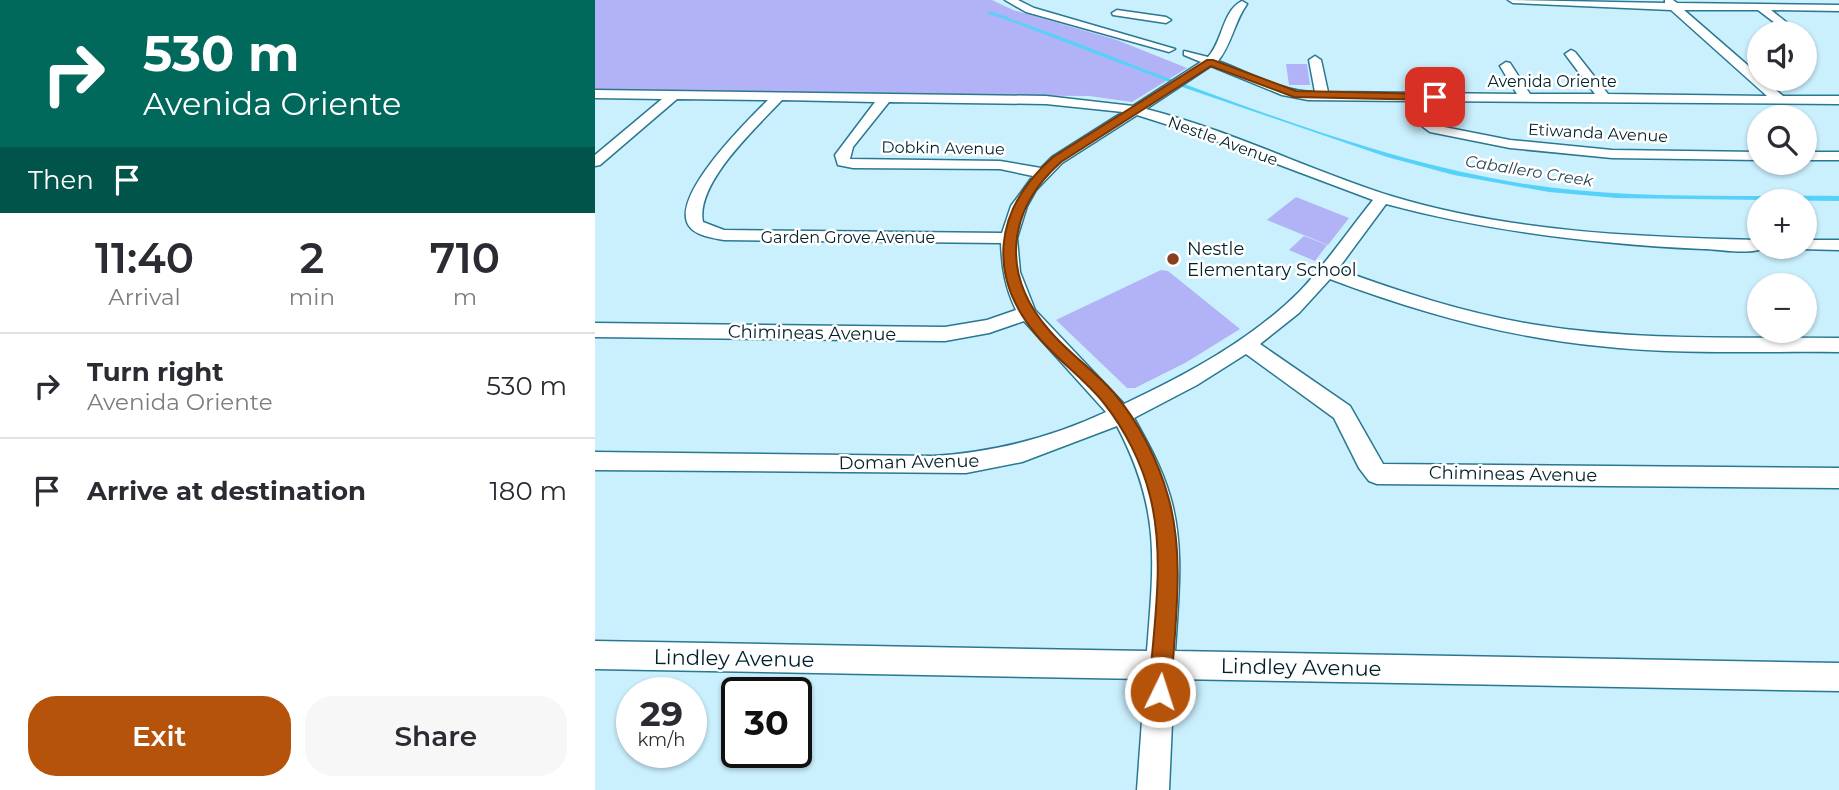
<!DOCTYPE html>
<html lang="en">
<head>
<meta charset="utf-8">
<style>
	:root { --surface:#fff; --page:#f7f7f7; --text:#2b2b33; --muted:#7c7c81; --line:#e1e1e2; --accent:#b45309 }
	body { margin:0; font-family:Montserrat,sans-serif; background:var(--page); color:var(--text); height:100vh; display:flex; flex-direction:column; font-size:26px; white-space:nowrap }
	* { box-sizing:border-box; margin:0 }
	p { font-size:23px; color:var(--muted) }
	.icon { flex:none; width:38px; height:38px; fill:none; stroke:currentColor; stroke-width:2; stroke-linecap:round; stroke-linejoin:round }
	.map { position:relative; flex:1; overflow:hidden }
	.drawer { display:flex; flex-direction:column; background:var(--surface); width:595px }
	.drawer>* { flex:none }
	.hud { background:#00695c; color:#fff; overflow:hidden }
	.controls { position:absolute; left:1152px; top:21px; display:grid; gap:14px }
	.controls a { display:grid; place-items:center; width:70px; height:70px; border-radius:50%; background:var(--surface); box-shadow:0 2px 5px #0004; font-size:35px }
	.speed { position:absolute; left:21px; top:677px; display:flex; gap:14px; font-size:35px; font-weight:700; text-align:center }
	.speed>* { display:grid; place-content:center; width:91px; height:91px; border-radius:50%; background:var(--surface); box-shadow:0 2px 5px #0004; line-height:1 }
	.speed small { font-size:18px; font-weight:400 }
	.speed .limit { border:4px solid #111; border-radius:10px; background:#fff; color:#111 }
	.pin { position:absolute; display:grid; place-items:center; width:60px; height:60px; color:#fff; margin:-30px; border-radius:14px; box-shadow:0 4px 10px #0006 }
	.me { position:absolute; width:77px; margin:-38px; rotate:4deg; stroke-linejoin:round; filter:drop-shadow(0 0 5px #0008) }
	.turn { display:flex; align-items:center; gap:24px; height:147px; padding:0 28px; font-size:32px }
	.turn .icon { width:91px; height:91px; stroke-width:2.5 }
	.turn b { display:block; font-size:49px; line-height:60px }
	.then { display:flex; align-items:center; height:66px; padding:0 28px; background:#0003; gap:14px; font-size:26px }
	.eta { display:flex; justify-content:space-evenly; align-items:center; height:119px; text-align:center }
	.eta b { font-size:42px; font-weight:600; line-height:49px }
	.button { display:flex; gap:14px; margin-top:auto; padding:14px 28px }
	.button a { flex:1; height:80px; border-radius:28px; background:var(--accent); color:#fff; font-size:28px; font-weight:600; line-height:80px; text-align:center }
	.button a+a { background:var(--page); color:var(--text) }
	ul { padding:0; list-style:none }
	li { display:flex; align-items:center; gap:21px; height:105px; padding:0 28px; border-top:2px solid var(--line) }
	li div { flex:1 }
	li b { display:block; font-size:26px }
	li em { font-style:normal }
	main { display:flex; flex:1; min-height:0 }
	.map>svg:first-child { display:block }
</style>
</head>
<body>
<main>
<section class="drawer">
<div class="hud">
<div class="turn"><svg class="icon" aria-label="right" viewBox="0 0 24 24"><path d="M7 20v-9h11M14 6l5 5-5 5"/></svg><div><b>530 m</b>Avenida Oriente</div></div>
<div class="then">Then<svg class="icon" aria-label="arrive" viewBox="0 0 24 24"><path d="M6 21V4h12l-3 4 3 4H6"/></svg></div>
</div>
<div class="eta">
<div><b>11:40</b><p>Arrival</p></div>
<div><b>2</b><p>min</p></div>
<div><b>710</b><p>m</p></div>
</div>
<ul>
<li><svg class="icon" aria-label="right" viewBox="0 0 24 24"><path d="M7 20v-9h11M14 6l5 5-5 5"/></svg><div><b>Turn right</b><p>Avenida Oriente</p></div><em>530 m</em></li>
<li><svg class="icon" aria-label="arrive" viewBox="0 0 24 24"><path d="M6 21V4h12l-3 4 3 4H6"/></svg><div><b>Arrive at destination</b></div><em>180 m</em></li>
</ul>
<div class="button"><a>Exit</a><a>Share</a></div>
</section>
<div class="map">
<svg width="1244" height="790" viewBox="0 0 1244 790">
	<rect width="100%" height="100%" fill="#caeffd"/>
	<!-- green -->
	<g fill="#b2b3f6">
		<polygon points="0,0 397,0 418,10 522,40 592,68 537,102 494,96 0,92"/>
		<polygon points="691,64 712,64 715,85 694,85"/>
		<polygon points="701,197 754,218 733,245 672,220"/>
		<polygon points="709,236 732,245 720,261 694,250"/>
		<polygon points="566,270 573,271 645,329 590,363 540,388 532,388 461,320"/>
	</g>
	<!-- water -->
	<path fill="#56d1fa" d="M410 17C465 35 519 58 573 78 676 116 783 156 891 177 1007 201 1126 195 1244 196V201L1022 198 954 192 859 175 792 157 590 88 407 18Z"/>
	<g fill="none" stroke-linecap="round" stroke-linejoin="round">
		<!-- stream -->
		<polyline stroke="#56d1fa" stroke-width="2.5" points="394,13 412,18"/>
		<!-- minor casing -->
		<g stroke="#297891" stroke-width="3">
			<g id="minor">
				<polygon points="410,0 423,0 439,8 580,49 574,52 431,12"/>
				<path d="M913 0 1070 3V0H1078L1082 3 1244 5V11L1176 10 1205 33H1193L1163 10H1089L1164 75V79H1168L1188 96H1244V104L825 101 831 116 844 126 915 140 1017 150 1164 152V160L1017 158 915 148 835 132 820 121 812 101 713 100 687 95 616 66 551 109C635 130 714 170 796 196 914 232 1041 237 1164 240V247H1171C1157 256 1125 249 1108 249 1001 244 896 232 791 204L743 269C808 293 873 314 942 325 1042 341 1143 337 1244 338V352C1164 351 1083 355 1004 346 911 337 822 312 735 279L704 313 665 344 755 406 788 464 1244 468V488L782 484 774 481 764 468 739 418 651 354 602 385 539 418C553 443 567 468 575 496 590 546 583 600 580 651L1244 663V691L579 679 574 790H542L550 679 0 669V641L552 651C559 560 566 510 522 426L427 462 371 473 0 470V452L338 456C400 452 455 438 511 412L429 321 394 333 350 341 0 337V323L350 327 392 320 421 310C410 287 407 268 406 243L129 240C118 238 101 236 94 226 74 197 153 120 173 100L82 99 5 165 0 166V155L67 99 0 98V90L451 96 538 106 606 62 589 55V51L613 57C628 41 627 11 647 1L652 4C639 22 637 44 623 61 653 72 687 92 720 92L714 60 720 56 726 60 733 92 922 94 905 66 911 62 915 63 935 94H1000L970 54 976 50 980 52 1013 94 1172 96 1076 10 918 3ZM187 100 280 102 240 155 243 165 258 168 405 169 438 176 416 206 407 233 129 230 108 222C100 183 162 127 187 100ZM294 102 451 104 528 112 457 157 446 168 405 161 255 159 258 147ZM542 115 605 135 778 200C753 231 731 264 704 292 656 340 591 375 529 404L440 310 425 272 422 238 432 206 441 190 467 163Z"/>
				<polygon points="522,10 571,17 576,20 571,23 518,15 517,13"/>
				<rect x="1209" y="152" width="35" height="8"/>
				<polygon points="1209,240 1244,240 1244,250 1203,249 1202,247 1209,247"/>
			</g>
		</g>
		<!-- minor -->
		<use href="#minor" fill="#fff" fill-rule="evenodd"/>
	</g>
	<!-- route -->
	<path fill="#b45309" stroke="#753606" stroke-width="2" d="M612 60H618L701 91 840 94 845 97 840 100 699 97 616 66 466 162C412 210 405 274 454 330 473 353 499 370 519 393 543 421 563 460 573 496 591 558 579 629 576 692L573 700 565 703 557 700 554 692C558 629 571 559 555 496 547 463 529 428 508 402 489 379 464 361 444 338 391 277 398 210 458 157Z"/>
	<!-- markers -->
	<circle fill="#873f1e" stroke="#fff" stroke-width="2.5" cx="578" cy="259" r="7"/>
	<g text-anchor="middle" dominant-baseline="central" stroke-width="5" stroke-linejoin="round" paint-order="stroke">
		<!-- far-street labels -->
		<g font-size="16" fill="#00202a" stroke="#fff">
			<text x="957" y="81">Avenida Oriente</text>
			<text transform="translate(1003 133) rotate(3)">Etiwanda Avenue</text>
			<text transform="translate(628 141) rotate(20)">Nestle Avenue</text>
			<text transform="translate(348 148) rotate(1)">Dobkin Avenue</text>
			<text x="253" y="237">Garden Grove Avenue</text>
		</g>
		<!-- far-water labels -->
		<g font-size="16" font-style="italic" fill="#2d4852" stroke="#fff">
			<text transform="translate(934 171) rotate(9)">Caballero Creek</text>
		</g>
		<!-- poi labels -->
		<g font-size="18" fill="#00202a" stroke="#fff" text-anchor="start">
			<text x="592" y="249">Nestle<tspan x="592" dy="21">Elementary School</tspan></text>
		</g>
		<!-- street labels -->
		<g font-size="18" fill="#00202a" stroke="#fff">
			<text transform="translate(217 333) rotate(1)">Chimineas Avenue</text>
			<text transform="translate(314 462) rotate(-1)">Doman Avenue</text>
			<text transform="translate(918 474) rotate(1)">Chimineas Avenue</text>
		</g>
		<!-- near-street labels -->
		<g font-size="21" fill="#00202a" stroke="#fff">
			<text transform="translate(139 658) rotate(1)">Lindley Avenue</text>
			<text transform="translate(706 667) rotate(1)">Lindley Avenue</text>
		</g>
	</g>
</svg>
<div class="controls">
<a><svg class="icon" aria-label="sound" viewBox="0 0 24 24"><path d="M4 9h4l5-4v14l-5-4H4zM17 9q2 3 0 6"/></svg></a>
<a><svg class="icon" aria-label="search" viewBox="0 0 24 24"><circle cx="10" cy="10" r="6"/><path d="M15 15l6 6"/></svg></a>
<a>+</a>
<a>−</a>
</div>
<div class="speed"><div>29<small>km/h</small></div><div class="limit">30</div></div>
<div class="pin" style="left:840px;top:97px;background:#d93025"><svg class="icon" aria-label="arrive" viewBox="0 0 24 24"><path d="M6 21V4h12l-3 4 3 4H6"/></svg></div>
<svg class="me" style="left:565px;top:692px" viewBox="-20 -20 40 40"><circle r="17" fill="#b45309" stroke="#fff" stroke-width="3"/><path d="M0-11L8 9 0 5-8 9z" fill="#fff"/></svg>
</div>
</main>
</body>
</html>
